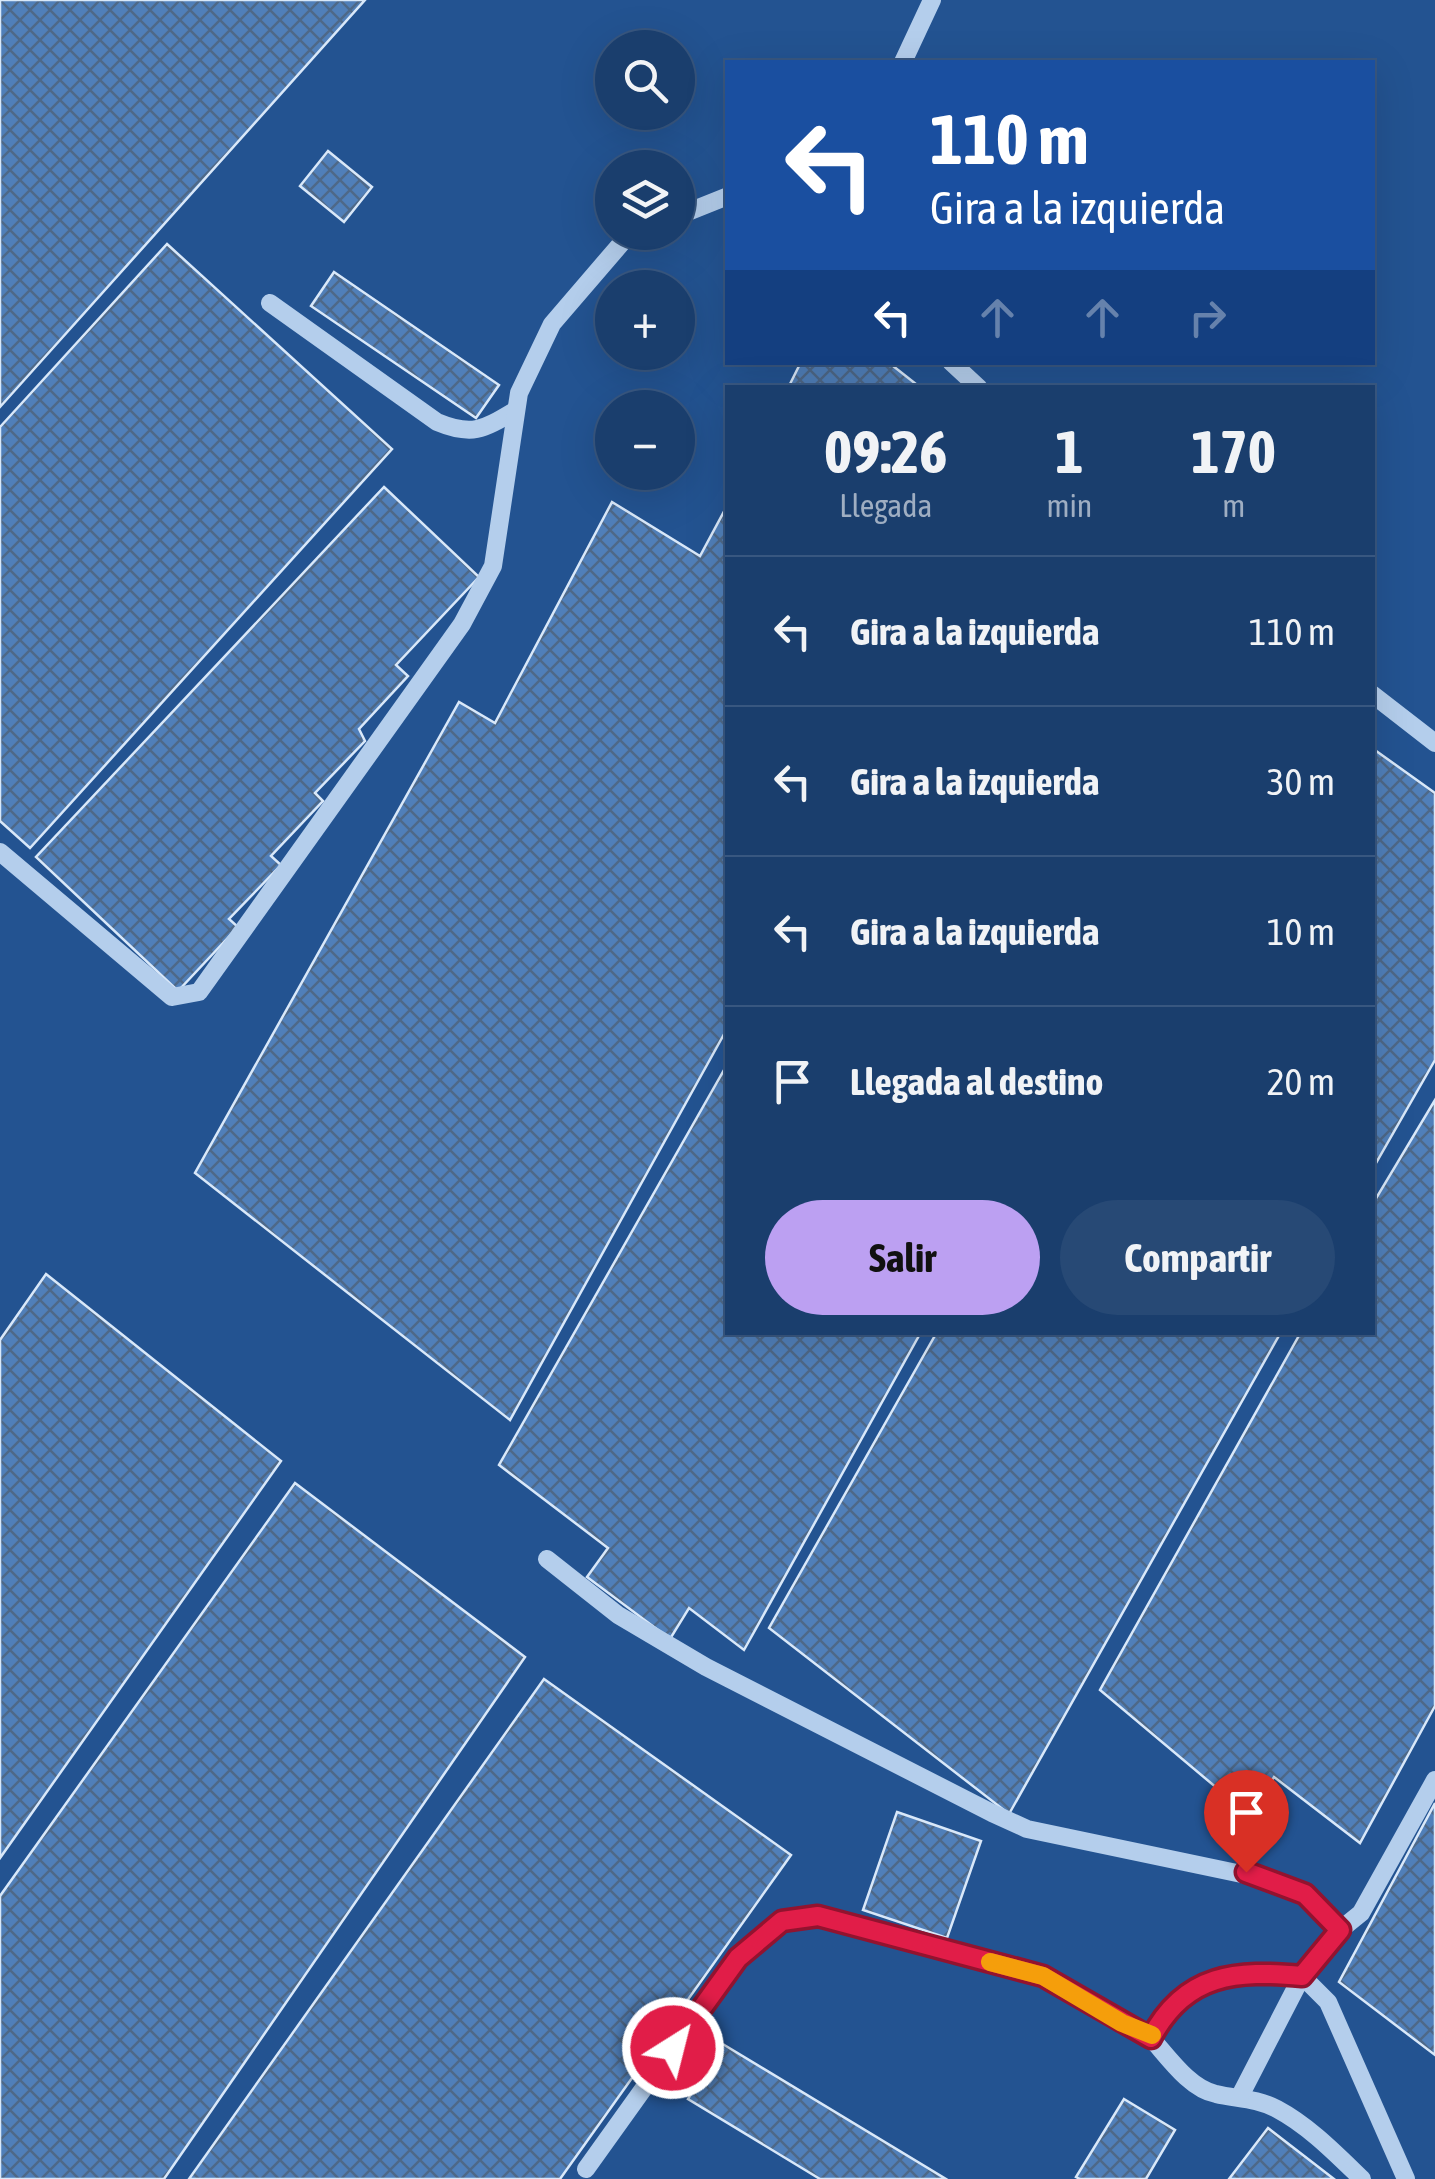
<!DOCTYPE html>
<html lang="es">
<head>
<meta charset="utf-8">
<style>
	:root { --surface:#1a3e6d; --page:#274975; --text:#f1f3f6; --muted:#9faec2; --line:#385780; --accent:#bca0f2 }
	body { margin:0; font-family:"Asap Condensed",sans-serif; background:var(--page); color:var(--text); height:100vh; display:flex; flex-direction:column; font-size:38px; white-space:nowrap }
	* { box-sizing:border-box; margin:0 }
	p { font-size:32px; color:var(--muted) }
	.icon { flex:none; width:55px; height:55px; fill:none; stroke:currentColor; stroke-width:2; stroke-linecap:round; stroke-linejoin:round }
	.map { position:relative; flex:1; overflow:hidden }
	.drawer { position:absolute; left:725px; top:385px; width:650px; height:950px; display:flex; flex-direction:column; background:var(--surface); border-radius:0px; box-shadow:0 10px 40px #0002,0 0 0 2px var(--line) }
	.drawer>* { flex:none }
	.top-card { position:absolute; left:725px; top:60px; width:650px; height:305px; border-radius:0px; box-shadow:0 10px 40px #0002,0 0 0 2px var(--line); background:#1a4fa0; color:#fff; overflow:hidden }
	.fabs { position:absolute; left:595px; top:30px; display:grid; gap:20px }
	.fabs a { display:grid; place-items:center; width:100px; height:100px; border-radius:50%; background:var(--surface); box-shadow:0 10px 40px #0002,0 0 0 2px var(--line); font-size:50px }
	.pin { position:absolute; display:grid; place-items:center; width:85px; height:85px; color:#fff; margin:-102px -42px; border-radius:50% 50% 50% 0; rotate:-45deg; box-shadow:0 0 10px #0007 }
	.pin .icon { rotate:45deg }
	.me { position:absolute; width:110px; margin:-55px; rotate:36deg; stroke-linejoin:round; filter:drop-shadow(0 0 8px #0008) }
	.turn { display:flex; align-items:center; gap:35px; height:210px; padding:0 40px; font-size:45px }
	.turn .icon { width:130px; height:130px; stroke-width:2.5 }
	.turn b { display:block; font-size:70px; line-height:85px }
	.lanes { display:flex; align-items:center; height:95px; padding:0 40px; background:#0003; justify-content:center; gap:50px; direction:ltr }
	.lanes .off { opacity:.35 }
	.eta { display:flex; justify-content:space-evenly; align-items:center; height:170px; text-align:center }
	.eta b { font-size:60px; font-weight:700; line-height:70px }
	.cta { display:flex; gap:20px; margin-top:auto; padding:20px 40px }
	.cta a { flex:1; height:115px; border-radius:60px; background:var(--accent); color:#111; font-size:40px; font-weight:700; line-height:115px; text-align:center }
	.cta a+a { background:var(--page); color:var(--text) }
	ul { padding:0; list-style:none }
	li { display:flex; align-items:center; gap:30px; height:150px; padding:0 40px; border-top:2px solid var(--line) }
	li div { flex:1 }
	li b { display:block; font-size:38px }
	li em { font-style:normal }
	.map>svg:first-child { display:block }
</style>
</head>
<body>
<div class="map">
<svg width="1435" height="2179" viewBox="0 0 1435 2179">
	<defs>
		<pattern id="building-cross-hatch" width="8" height="8" patternUnits="userSpaceOnUse" patternTransform="scale(2.5)"><rect width="8" height="8" fill="#507fb9"/><path d="M0 0l8 8M0 8l8-8" fill="none" stroke="#4e6888"/></pattern>
	</defs>
	<rect width="100%" height="100%" fill="#235391"/>
	<!-- building -->
	<g fill="url(#building-cross-hatch)" stroke="#d9e8f9" stroke-width="2.5">
		<polygon points="0,0 365,0 0,407"/>
		<polygon points="328,151 372,187 344,222 300,186"/>
		<polygon points="167,244 392,449 30,848 0,821 0,427"/>
		<polygon points="334,272 499,385 476,418 311,306"/>
		<polygon points="801,362 888,362 921,388 788,388"/>
		<polygon points="384,487 479,577 396,665 408,676 359,729 365,741 315,793 323,801 271,856 281,865 229,919 238,927 178,991 36,857"/>
		<polygon points="612,502 700,556 728,504 728,1027 510,1420 195,1173 459,702 495,723"/>
		<polygon points="1372,748 1435,793 1435,1060 1372,1170"/>
		<polygon points="728,1063 728,1332 921,1332 744,1650 689,1608 670,1639 587,1577 608,1548 499,1465"/>
		<polygon points="1435,1100 1435,1706 1360,1843 1274,1777 1249,1815 1100,1690 1301,1332 1372,1332 1372,1205"/>
		<polygon points="46,1274 281,1461 0,1858 0,1340"/>
		<polygon points="937,1332 1281,1332 1009,1814 769,1628"/>
		<polygon points="295,1483 525,1657 164,2179 0,2179 0,1896"/>
		<polygon points="544,1679 791,1855 560,2179 189,2179"/>
		<polygon points="1435,1803 1435,2055 1339,1982"/>
		<polygon points="897,1812 981,1841 947,1938 863,1910"/>
		<polygon points="721,2043 946,2179 820,2179 688,2099"/>
		<polygon points="1124,2099 1175,2130 1146,2179 1080,2179 1076,2177"/>
		<polygon points="1268,2128 1334,2179 1229,2179"/>
	</g>
	<g fill="none" stroke-linecap="round" stroke-linejoin="round">
		<!-- minor -->
		<g stroke="#b4ceec" stroke-width="18">
			<polyline points="903,62 932,0"/>
			<polyline points="678,216 728,196"/>
			<path d="M270 303 437 422C473 437 484 429 516 410"/>
			<polyline points="951,362 979,388"/>
			<polyline points="1372,694 1435,743"/>
			<polyline points="0,852 172,997 199,992 462,624 493,566 519,393 552,324 625,239 641,232"/>
			<polyline points="547,1559 618,1615 706,1667 992,1813 1027,1829 1280,1882 1305,1893 1340,1930"/>
			<path d="M1151 2038C1168 2057 1190 2089 1216 2094 1237 2099 1256 2098 1277 2109 1309 2126 1336 2154 1362 2179"/>
			<path d="M586 2169 737 1958 782 1921 818 1916 1043 1976 1151 2038C1185 1973 1237 1970 1302 1976L1240 2096"/>
			<polyline points="1406,2179 1328,2002 1302,1976 1340,1930 1361,1913 1435,1780"/>
		</g>
	</g>
	<g fill="none" stroke-linecap="round" stroke-linejoin="round">
		<!-- route casing -->
		<g stroke="#92132f" stroke-width="25">
			<path id="route" d="M673 2048 738 1958 782 1921 818 1916 1043 1976 1151 2038C1185 1973 1237 1970 1302 1976L1340 1930 1305 1894 1246 1872"/>
		</g>
		<!-- route -->
		<use href="#route" stroke="#e11d48" stroke-width="18"/>
		<!-- slow -->
		<polyline stroke="#f59e0b" stroke-width="18" points="990,1962 1043,1976 1122,2023 1152,2035"/>
	</g>
</svg>
<div class="fabs">
<a><svg class="icon" aria-label="search" viewBox="0 0 24 24"><circle cx="10" cy="10" r="6"/><path d="M15 15l6 6"/></svg></a>
<a><svg class="icon" aria-label="layers" viewBox="0 0 24 24"><path d="M12 4l9 5-9 5-9-5zM3 14l9 5 9-5"/></svg></a>
<a>+</a>
<a>−</a>
</div>
<div class="pin" style="left:1246px;top:1872px;background:#d93025"><svg class="icon" aria-label="arrive" viewBox="0 0 24 24"><path d="M6 21V4h12l-3 4 3 4H6"/></svg></div>
<svg class="me" style="left:673px;top:2048px" viewBox="-20 -20 40 40"><circle r="17" fill="#e11d48" stroke="#fff" stroke-width="3"/><path d="M0-11L8 9 0 5-8 9z" fill="#fff"/></svg>
<div class="top-card">
<div class="turn"><svg class="icon" aria-label="left" viewBox="0 0 24 24"><path d="M17 20v-9H6M10 6l-5 5 5 5"/></svg><div><b>110 m</b>Gira a la izquierda</div></div>
<div class="lanes"><svg class="icon" aria-label="left" viewBox="0 0 24 24"><path d="M17 20v-9H6M10 6l-5 5 5 5"/></svg><svg class="icon off" aria-label="ahead" viewBox="0 0 24 24"><path d="M12 20V5M6 11l6-6 6 6"/></svg><svg class="icon off" aria-label="ahead" viewBox="0 0 24 24"><path d="M12 20V5M6 11l6-6 6 6"/></svg><svg class="icon off" aria-label="right" viewBox="0 0 24 24"><path d="M7 20v-9h11M14 6l5 5-5 5"/></svg></div>
</div>
<section class="drawer">
<div class="eta">
<div><b>09:26</b><p>Llegada</p></div>
<div><b>1</b><p>min</p></div>
<div><b>170</b><p>m</p></div>
</div>
<ul>
<li><svg class="icon" aria-label="left" viewBox="0 0 24 24"><path d="M17 20v-9H6M10 6l-5 5 5 5"/></svg><div><b>Gira a la izquierda</b></div><em>110 m</em></li>
<li><svg class="icon" aria-label="left" viewBox="0 0 24 24"><path d="M17 20v-9H6M10 6l-5 5 5 5"/></svg><div><b>Gira a la izquierda</b></div><em>30 m</em></li>
<li><svg class="icon" aria-label="left" viewBox="0 0 24 24"><path d="M17 20v-9H6M10 6l-5 5 5 5"/></svg><div><b>Gira a la izquierda</b></div><em>10 m</em></li>
<li><svg class="icon" aria-label="arrive" viewBox="0 0 24 24"><path d="M6 21V4h12l-3 4 3 4H6"/></svg><div><b>Llegada al destino</b></div><em>20 m</em></li>
</ul>
<div class="cta"><a>Salir</a><a>Compartir</a></div>
</section>
</div>
</body>
</html>
